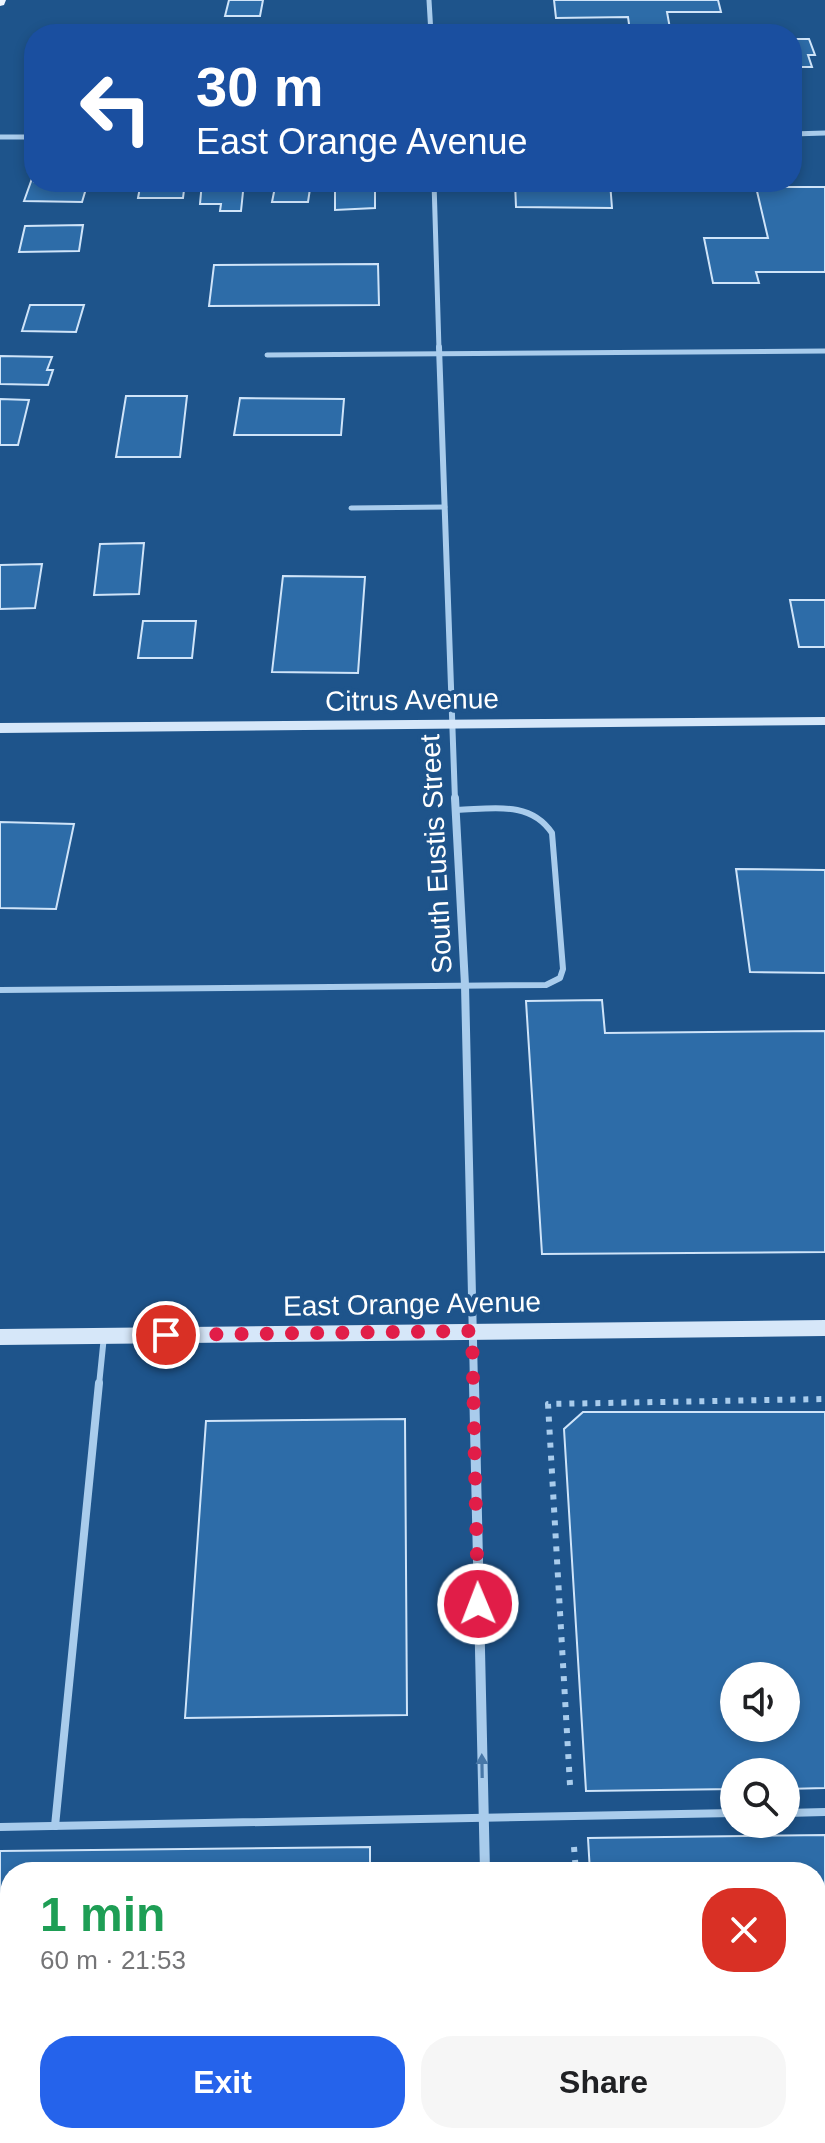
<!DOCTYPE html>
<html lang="en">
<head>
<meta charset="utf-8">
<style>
	:root { --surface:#fff; --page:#f6f6f6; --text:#202124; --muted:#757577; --accent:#2563eb }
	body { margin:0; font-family:Helvetica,sans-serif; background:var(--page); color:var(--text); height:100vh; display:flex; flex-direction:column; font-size:30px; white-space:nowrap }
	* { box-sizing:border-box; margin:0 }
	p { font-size:26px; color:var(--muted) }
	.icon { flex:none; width:44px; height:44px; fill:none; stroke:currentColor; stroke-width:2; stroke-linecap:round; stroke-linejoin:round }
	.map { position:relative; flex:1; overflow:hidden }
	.sheet { position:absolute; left:0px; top:1862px; width:826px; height:282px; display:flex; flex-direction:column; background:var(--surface); border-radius:32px 32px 0 0; box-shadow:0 4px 12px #0003 }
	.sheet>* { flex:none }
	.top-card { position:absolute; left:24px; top:24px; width:778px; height:168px; border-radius:32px; box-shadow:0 4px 12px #0003; background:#1a4fa0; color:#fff; overflow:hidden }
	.tools { position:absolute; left:720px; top:1662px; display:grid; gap:16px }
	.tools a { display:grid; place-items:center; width:80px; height:80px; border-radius:50%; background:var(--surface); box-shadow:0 4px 12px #0003; font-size:40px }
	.pin { position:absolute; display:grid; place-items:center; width:68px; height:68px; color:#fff; margin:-34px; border:4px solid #fff; border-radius:50%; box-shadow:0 2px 8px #0007 }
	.me { position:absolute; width:88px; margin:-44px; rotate:359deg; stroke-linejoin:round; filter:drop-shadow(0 0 6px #0008) }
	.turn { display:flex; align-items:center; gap:28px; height:168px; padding:0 40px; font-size:36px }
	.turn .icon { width:104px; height:104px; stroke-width:2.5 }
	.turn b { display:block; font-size:56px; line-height:68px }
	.round { display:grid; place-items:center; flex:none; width:84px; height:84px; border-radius:32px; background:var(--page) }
	.head { display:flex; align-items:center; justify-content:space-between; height:136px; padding:0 40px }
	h1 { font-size:48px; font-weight:600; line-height:60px; color:#1e9e55 }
	.primary-button { display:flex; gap:16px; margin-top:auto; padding:16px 40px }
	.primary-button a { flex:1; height:92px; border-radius:32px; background:var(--accent); color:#fff; font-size:32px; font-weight:600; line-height:92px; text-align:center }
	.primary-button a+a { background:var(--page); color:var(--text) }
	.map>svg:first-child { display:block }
</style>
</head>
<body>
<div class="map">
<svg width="825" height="2143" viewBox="0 0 825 2143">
	<rect width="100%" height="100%" fill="#1e548b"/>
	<!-- building -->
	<g fill="#2d6ca8" stroke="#cfe4f9" stroke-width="2" fill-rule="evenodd">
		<polygon points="229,0 263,0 260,16 225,16"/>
		<polygon points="554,0 718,0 721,12 667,12 671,34 627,34 626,31 630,31 628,17 556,18"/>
		<polygon points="792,39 809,39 815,55 808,55 812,67 792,67"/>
		<polygon points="34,173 34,182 88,182 82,202 24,201"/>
		<polygon points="141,182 185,182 183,198 138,198"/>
		<polygon points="202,182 244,182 241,211 220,211 221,204 200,204"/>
		<polygon points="276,182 311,182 308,202 272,202"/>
		<polygon points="335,182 375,182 375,208 335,210"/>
		<polygon points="515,182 610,182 612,208 516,207"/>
		<polygon points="756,187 825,187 825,272 756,272 759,283 713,283 704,238 768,238"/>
		<polygon points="83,225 79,251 19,252 25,226"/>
		<polygon points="378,264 379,305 209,306 214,265"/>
		<polygon points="30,305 84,305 76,332 22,331"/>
		<polygon points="0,356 52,357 47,370 53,370 48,385 0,384"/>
		<polygon points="126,396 187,396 180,457 116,457"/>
		<polygon points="240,398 344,399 341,435 234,435"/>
		<polygon points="0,399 29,400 18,445 0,445"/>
		<polygon points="144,543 139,594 94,595 100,544"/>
		<polygon points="42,564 35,608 0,609 0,565"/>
		<polygon points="283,576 365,577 358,673 272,672"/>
		<polygon points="790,600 825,600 825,647 799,647"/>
		<polygon points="143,621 196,621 192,658 138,658"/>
		<polygon points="0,822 74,824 56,909 0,908"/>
		<polygon points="736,869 825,870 825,973 750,972"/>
		<polygon points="602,1000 605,1033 825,1031 825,1252 542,1254 526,1001"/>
		<path d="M583 1412H825V1788L786 1789V1772H734V1789L586 1791 564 1429ZM734 1676H786V1728H734Z"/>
		<polygon points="405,1419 407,1715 185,1718 206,1421"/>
		<polygon points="825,1835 825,2143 606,2143 606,2134 816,2134 816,1872 590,1872 588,1838"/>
		<polygon points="370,1847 370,1872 10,1872 10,2134 368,2134 368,2143 0,2143 0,1851"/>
	</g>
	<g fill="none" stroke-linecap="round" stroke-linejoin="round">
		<!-- path -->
		<g stroke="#a9ccec" stroke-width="6" stroke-dasharray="5 8" stroke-linecap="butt">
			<polyline points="570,1785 548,1404 825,1399"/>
			<polyline points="574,1847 576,1872"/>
			<polyline points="592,2134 593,2143"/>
		</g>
		<!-- lane-far2 -->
		<g stroke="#a9ccec" stroke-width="5">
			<polyline points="267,355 825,351"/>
			<polyline points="351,508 445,507"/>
		</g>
		<!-- lane-far1 -->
		<g stroke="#a9ccec" stroke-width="6">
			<path d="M0 990 546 985 560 978 563 969 552 833C530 800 492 809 457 810"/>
			<polyline points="99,1385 104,1336"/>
		</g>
		<!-- lane -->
		<g stroke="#a9ccec" stroke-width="8">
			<polyline points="786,1813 825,1812"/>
			<polyline points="55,1826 99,1383"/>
			<polyline points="0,1827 734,1813"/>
		</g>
		<!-- street-far3 -->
		<g stroke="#a9ccec" stroke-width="5">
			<polyline points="429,0 431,34"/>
			<polyline points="792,134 825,133"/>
			<polyline points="0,137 34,137"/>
			<polyline points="434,182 439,349"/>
		</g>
		<!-- street-far2 -->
		<polyline stroke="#a9ccec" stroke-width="6" points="439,347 455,800"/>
		<!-- street-far1 -->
		<polyline stroke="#a9ccec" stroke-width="8" points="455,798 465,985 474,1385"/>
		<!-- street -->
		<g stroke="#a9ccec" stroke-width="10">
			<polyline points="474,1383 485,1872"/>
			<polyline points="490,2134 491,2143"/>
		</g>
		<!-- secondary -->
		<g fill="#d6e7f9" fill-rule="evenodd">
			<polygon points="825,717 825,725 0,733 0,723"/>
			<polygon points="825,1320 825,1336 0,1345 0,1329"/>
		</g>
		<!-- primary -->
		<polygon fill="#eff6ff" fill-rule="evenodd" points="0,0 6,0 4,5 0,6"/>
	</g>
	<!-- one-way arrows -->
	<defs><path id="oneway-solid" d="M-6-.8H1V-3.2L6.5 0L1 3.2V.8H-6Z" transform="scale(2)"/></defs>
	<use fill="#4878a8" href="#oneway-solid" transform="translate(482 1766) rotate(-91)"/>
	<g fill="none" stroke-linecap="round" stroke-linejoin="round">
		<!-- route -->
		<polyline stroke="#e11d48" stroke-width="14" stroke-dasharray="0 25.2" points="166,1335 472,1331 478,1604"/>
	</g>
	<g text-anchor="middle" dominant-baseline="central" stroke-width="8" stroke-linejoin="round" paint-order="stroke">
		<!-- street labels -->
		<g font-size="28" fill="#fff" stroke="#1e548b">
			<text transform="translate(412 700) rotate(-1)">Citrus Avenue</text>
			<text transform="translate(436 854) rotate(-93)">South Eustis Street</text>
			<text transform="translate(412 1304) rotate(-1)">East Orange Avenue</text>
		</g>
	</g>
</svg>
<div class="tools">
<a><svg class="icon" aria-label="sound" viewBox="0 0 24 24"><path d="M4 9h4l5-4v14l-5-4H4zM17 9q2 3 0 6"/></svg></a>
<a><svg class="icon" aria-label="search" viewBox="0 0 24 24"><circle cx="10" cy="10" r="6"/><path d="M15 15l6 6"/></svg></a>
</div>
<div class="pin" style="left:166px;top:1335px;background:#d93025"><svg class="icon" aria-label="arrive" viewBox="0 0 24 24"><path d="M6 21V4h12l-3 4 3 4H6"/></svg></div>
<svg class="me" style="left:478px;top:1604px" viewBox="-20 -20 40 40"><circle r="17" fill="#e11d48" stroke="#fff" stroke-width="3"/><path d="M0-11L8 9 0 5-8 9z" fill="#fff"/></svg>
<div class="top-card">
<div class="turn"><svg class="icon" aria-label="left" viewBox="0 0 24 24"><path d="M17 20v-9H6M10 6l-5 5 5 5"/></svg><div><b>30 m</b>East Orange Avenue</div></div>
</div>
<section class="sheet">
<div class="head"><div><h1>1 min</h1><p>60 m · 21:53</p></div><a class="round" style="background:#d93025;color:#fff"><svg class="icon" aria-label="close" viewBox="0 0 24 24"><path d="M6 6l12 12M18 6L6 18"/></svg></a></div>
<div class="primary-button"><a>Exit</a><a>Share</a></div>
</section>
</div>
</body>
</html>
